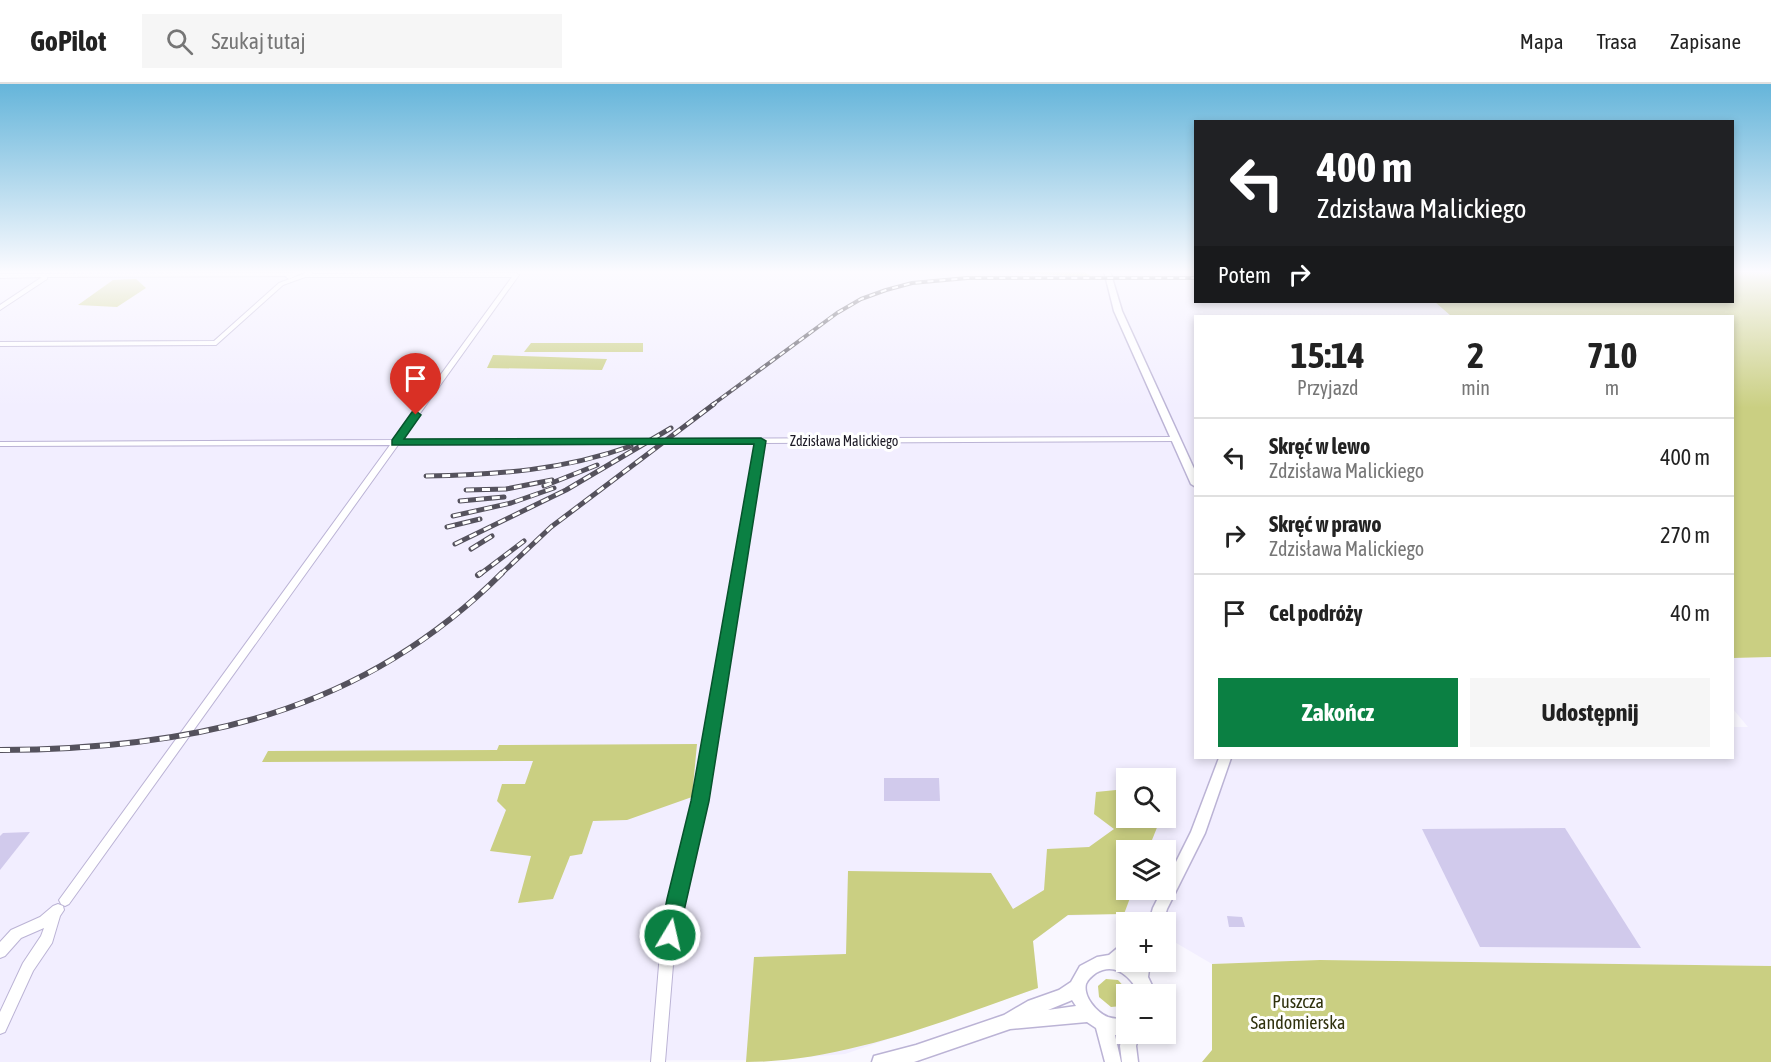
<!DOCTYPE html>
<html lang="pl">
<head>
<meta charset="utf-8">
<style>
	:root { --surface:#fff; --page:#f6f6f6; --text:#222; --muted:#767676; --line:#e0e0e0; --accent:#0b8043 }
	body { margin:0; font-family:"Asap Condensed",sans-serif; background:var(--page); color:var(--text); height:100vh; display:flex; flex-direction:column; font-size:22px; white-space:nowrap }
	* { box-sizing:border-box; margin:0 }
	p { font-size:20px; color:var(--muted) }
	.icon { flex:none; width:33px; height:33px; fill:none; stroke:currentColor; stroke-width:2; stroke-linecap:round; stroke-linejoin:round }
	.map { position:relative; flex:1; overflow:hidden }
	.details { position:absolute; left:1194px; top:231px; width:540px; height:444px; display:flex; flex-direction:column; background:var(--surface); border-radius:0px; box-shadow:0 3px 9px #0003 }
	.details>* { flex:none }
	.guide { position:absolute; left:1194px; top:36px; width:540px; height:183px; border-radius:0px; box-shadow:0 3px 9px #0003; background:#202124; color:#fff; overflow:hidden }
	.controls { position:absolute; left:1116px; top:684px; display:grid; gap:12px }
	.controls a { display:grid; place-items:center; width:60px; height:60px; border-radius:0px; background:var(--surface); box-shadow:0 3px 9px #0003; font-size:30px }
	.pin { position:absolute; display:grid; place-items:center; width:51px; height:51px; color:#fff; margin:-62px -26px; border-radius:50% 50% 50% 0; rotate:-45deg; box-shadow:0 0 6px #0007 }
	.pin .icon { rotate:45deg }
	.me { position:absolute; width:66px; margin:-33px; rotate:9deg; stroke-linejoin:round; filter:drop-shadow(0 0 4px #0008) }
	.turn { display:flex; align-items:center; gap:21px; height:126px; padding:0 24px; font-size:27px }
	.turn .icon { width:78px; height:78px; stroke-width:2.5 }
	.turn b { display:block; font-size:42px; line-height:51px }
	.then { display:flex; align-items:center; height:57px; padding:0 24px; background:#0003; gap:12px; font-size:22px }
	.eta { display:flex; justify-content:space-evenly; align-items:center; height:102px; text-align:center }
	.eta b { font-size:36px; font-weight:700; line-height:42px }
	.button { display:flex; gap:12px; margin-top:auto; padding:12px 24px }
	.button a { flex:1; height:69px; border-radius:0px; background:var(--accent); color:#fff; font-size:24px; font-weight:700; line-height:69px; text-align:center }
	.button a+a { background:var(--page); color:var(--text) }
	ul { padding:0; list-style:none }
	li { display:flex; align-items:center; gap:18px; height:78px; padding:0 24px; border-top:2px solid var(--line) }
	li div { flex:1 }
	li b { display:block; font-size:22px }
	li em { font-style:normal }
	header { display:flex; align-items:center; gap:36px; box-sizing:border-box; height:84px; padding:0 30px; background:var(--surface); border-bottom:2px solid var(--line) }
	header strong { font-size:28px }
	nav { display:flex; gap:33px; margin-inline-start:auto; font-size:21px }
	.search { width:420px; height:54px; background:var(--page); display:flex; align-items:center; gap:15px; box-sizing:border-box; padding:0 21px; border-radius:0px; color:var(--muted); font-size:22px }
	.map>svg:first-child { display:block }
</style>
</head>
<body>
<header>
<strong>GoPilot</strong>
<div class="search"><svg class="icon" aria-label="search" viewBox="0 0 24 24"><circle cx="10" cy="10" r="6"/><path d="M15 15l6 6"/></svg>Szukaj tutaj</div>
<nav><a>Mapa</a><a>Trasa</a><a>Zapisane</a></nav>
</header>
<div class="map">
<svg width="1771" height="978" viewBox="0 0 1771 978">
	<rect width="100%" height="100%" fill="#f9f7ff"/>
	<!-- built -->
	<path fill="#f2eeff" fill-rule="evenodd" d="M0 187H1195L1196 218H1435L1451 232H1196V674H1732L1733 643H1748L1733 625V574L1771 573V882L1320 876 1212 880 1166 853V838H1141L1125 829 1067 832 1033 857 1038 904 845 970 770 976 0 978ZM1126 694H1166V734H1126ZM1126 766H1166V806H1126Z"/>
	<!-- green -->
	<g fill="#cacf82">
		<polygon points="987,187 1084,187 1091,193"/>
		<polygon points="1733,187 1771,187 1771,573 1733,574 1732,232 1451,232 1435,218 1732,218"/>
		<polygon points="136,195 146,204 117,223 78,221 113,196"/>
		<polygon points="531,259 643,259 643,268 524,268"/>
		<polygon points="493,271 607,275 602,286 487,284"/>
		<polygon points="697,660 692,713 627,736 593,737 582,770 570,772 553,815 518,819 531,772 490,767 506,726 497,717 502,700 525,700 533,677 262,678 268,667 497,666 499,661"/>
		<path d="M1126 705V734H1158L1160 736 1148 766H1126V806H1133L1124 830 1068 831 1033 857 1038 904C947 936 843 978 746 978L754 873 846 870 848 787 991 789 1013 825 1044 806 1047 765 1089 763 1114 745 1094 730 1096 708Z"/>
		<polygon points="1320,876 1771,882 1771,978 1202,978 1212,966 1212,880"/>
		<polygon points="1106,895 1118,896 1127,906 1126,919 1122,922 1111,923 1099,913 1098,902"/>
	</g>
	<!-- building -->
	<g fill="#d1caec">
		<polygon points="884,694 939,694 940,717 884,717"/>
		<polygon points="1565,744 1641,864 1480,863 1422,745"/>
		<polygon points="30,748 0,786 0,752 3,749"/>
		<polygon points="1227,832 1242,833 1245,843 1229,843"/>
	</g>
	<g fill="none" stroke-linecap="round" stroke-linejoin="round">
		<!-- minor casing -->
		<g stroke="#bbb3d5" stroke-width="2">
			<g id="minor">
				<polygon points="299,187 306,187 289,195 286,193 287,192 47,193 47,195 0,226 0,221 42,193 0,194 0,190 293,189"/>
				<polygon points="308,188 312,188 312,190 516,189 519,191 401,356 1176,353 1180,355 1176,357 764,359 706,717 682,815 674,869 665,978 651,978 660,869 670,815 694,717 757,359 398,361 69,820 65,822 61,820 59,816 390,361 0,362 0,358 393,356 512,193 305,193 283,201 216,261 0,262 0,258 214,257 279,199"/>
				<polygon points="58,820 63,822 64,826 60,832 52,859 33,887 5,948 0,950 0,928 23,879 41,852 44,844 21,854 5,872 0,874 0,858 11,846 40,833 53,822"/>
			</g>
		</g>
		<!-- tertiary casing -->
		<g stroke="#bbb3d5" stroke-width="3">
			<g id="tertiary">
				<polygon points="1104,187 1110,187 1122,227 1196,389 1196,403 1191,400 1114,227"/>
				<polygon points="1219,674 1231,674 1205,749 1167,825 1163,838 1149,838 1153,824 1162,806 1166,806 1166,798 1191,748"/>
				<path d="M1126 859V878H1150L1148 893 1156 910H1140C1131 894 1116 877 1096 889 1092 892 1088 895 1086 900 1083 912 1096 928 1108 933 1114 935 1120 935 1126 935V950H1139L1136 962 1138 978H1122L1120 962 1122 951H1115L1121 978H1105L1096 944 1087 938 1010 945 914 978H872L874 972 916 961 1004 931 1028 917 1059 906 1071 898 1080 882 1097 873 1109 871 1121 861ZM1072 916 1076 922 1048 926 1070 917Z"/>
			</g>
		</g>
		<!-- minor -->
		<use href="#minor" fill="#fff" fill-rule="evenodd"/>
		<!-- tertiary -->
		<use href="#tertiary" fill="#fff" fill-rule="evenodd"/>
		<!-- rail-far2 casing -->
		<g stroke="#55525d" stroke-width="4">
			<polyline id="rail-far2" points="712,321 837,229 861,215 886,206 912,199 967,194 1196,194"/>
		</g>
		<!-- rail-far1 casing -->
		<g stroke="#55525d" stroke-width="5">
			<g id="rail-far1">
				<path d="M426 392C497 391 564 386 631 362"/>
				<polyline points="544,402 597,381"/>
				<polyline points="466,406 506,405 552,396"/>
				<polyline points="460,417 504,413"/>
				<polyline points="453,432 511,419 554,404"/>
				<polyline points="447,443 480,435"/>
				<polyline points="455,460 566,406 671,344"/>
				<polyline points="471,465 492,452"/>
				<polyline points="479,491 524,457"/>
				<polyline points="500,491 551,443 714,320"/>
			</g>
		</g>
		<!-- rail casing -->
		<g stroke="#55525d" stroke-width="6">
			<g id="rail">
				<polyline points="478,491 481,489"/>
				<path d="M0 666C192 665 361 630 502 489"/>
			</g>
		</g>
		<!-- rail-far2 -->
		<use href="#rail-far2" stroke="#fff" stroke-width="2" stroke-dasharray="6" stroke-linecap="butt"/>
		<!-- rail-far1 -->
		<use href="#rail-far1" stroke="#fff" stroke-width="3" stroke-dasharray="8" stroke-linecap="butt"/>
		<!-- rail -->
		<use href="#rail" stroke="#fff" stroke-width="4" stroke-dasharray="10" stroke-linecap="butt"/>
	</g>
	<!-- sky -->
	<linearGradient id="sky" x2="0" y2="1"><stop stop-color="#65b5da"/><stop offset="0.58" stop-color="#fcfbff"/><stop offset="1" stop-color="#fcfbff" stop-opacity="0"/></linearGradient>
	<rect width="1771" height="324" fill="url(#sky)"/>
	<!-- route -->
	<polygon fill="#0b8043" stroke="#07532c" stroke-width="1.5" points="416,327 421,331 404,355 761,354 766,357 709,717 677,858 670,860 663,858 660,851 667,815 691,717 754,360 392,361 392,356 412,328"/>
	<g text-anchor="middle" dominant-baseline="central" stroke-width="6" stroke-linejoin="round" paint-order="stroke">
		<!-- far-street labels -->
		<g font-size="14" fill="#1d1a26" stroke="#fff">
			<text x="844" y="357">Zdzisława Malickiego</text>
		</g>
		<!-- near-park labels -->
		<g font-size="18" fill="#30320e" stroke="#fff">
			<text x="1298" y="917">Puszcza<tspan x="1298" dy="21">Sandomierska</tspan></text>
		</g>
	</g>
</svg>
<div class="controls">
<a><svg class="icon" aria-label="search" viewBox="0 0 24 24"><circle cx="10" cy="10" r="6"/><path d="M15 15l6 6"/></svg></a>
<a><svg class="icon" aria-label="layers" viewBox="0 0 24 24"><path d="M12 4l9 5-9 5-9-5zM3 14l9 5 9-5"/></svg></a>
<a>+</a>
<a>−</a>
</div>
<div class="pin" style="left:416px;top:331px;background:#d93025"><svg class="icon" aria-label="arrive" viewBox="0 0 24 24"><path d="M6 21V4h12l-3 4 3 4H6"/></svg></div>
<svg class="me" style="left:670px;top:851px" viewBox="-20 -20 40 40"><circle r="17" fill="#0b8043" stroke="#fff" stroke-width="3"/><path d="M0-11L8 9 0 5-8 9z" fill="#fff"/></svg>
<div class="guide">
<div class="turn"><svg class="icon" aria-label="left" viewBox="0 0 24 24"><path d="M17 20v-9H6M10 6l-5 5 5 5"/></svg><div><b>400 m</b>Zdzisława Malickiego</div></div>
<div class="then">Potem<svg class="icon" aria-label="right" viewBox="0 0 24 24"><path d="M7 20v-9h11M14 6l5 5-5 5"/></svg></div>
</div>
<section class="details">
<div class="eta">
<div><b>15:14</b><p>Przyjazd</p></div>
<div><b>2</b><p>min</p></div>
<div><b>710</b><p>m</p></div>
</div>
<ul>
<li><svg class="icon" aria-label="left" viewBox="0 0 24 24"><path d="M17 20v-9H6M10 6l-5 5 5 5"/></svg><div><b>Skręć w lewo</b><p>Zdzisława Malickiego</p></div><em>400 m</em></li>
<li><svg class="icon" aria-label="right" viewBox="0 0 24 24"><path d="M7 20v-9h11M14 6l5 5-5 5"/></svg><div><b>Skręć w prawo</b><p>Zdzisława Malickiego</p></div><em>270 m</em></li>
<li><svg class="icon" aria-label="arrive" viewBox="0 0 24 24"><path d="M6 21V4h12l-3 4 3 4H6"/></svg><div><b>Cel podróży</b></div><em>40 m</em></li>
</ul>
<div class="button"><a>Zakończ</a><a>Udostępnij</a></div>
</section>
</div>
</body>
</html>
